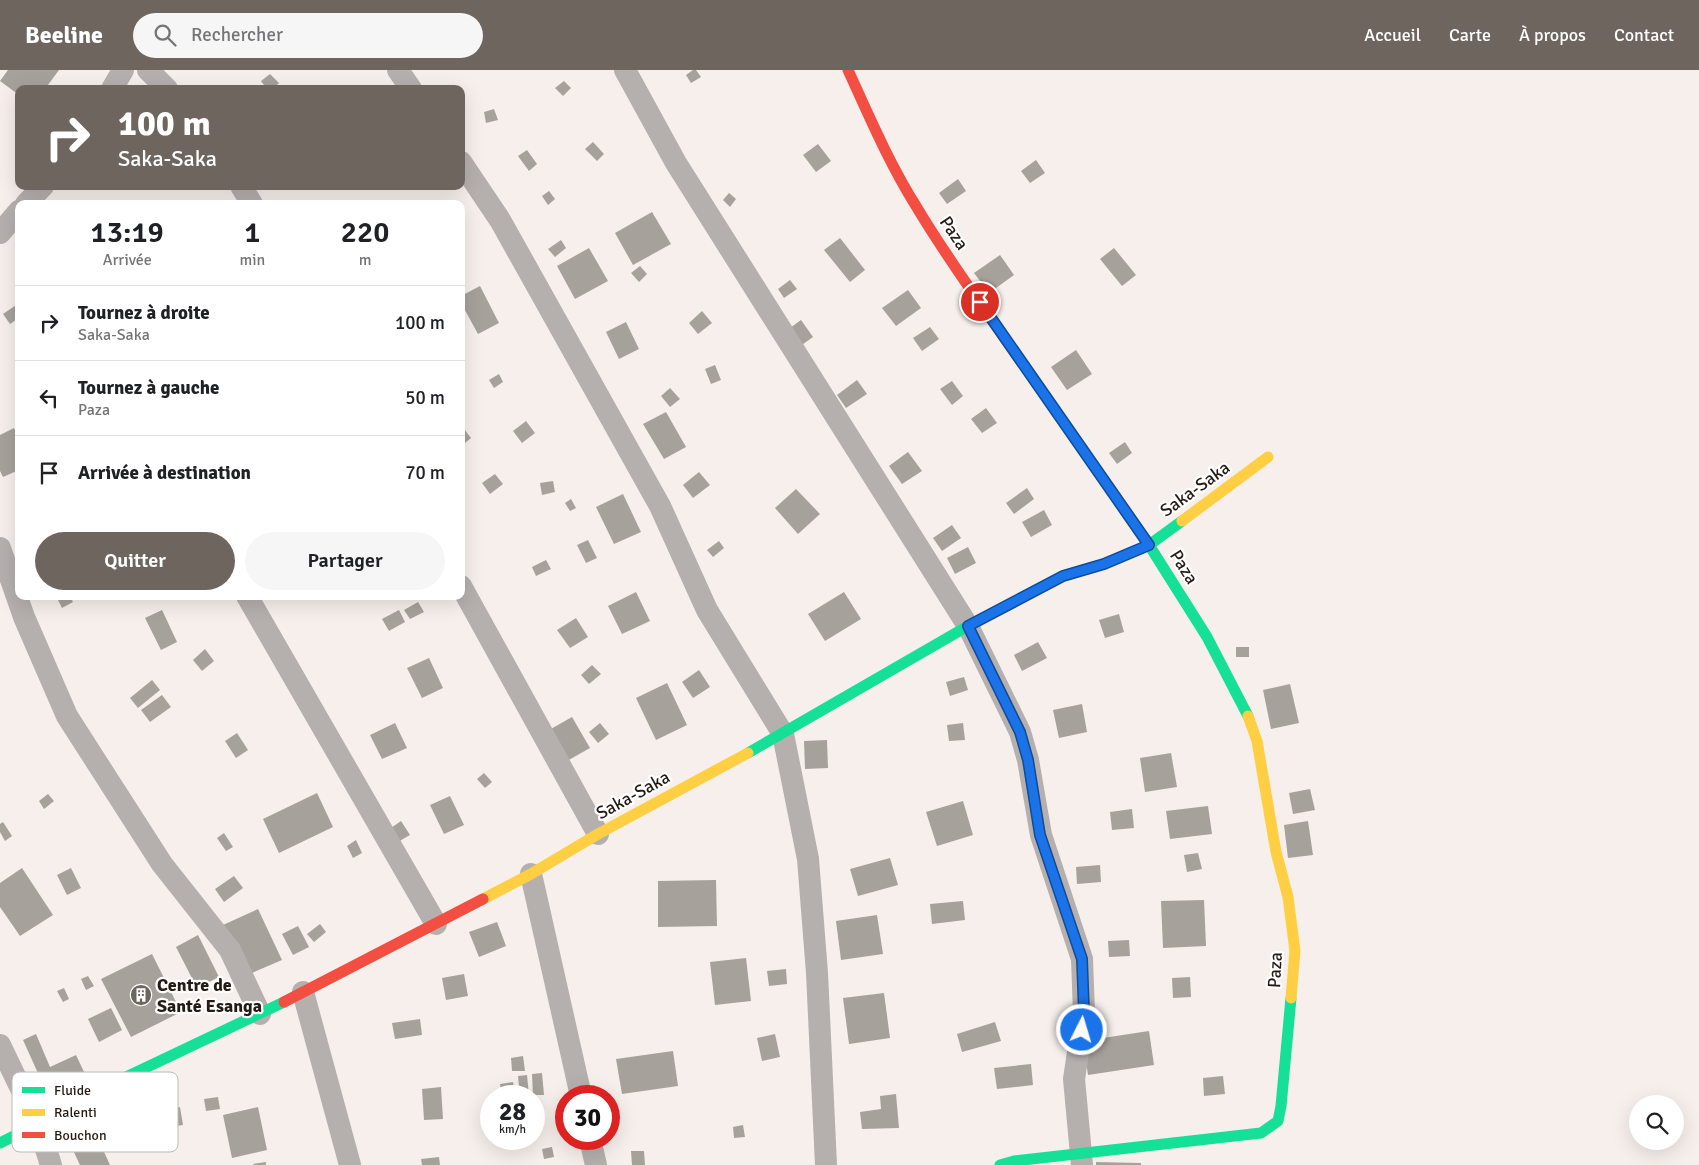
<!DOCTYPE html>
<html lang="fr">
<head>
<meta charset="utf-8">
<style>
	:root { --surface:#fff; --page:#f6f6f6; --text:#202124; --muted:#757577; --line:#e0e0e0; --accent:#6f655f }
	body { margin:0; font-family:Signika,sans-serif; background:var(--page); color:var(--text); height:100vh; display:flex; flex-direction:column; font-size:19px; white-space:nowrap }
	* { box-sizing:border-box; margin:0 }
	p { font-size:16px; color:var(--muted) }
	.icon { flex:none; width:28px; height:28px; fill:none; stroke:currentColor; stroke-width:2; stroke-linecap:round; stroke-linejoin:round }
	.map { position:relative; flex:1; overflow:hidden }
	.details { position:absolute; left:15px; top:130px; width:450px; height:400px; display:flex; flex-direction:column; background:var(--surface); border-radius:10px; box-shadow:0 5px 20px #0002 }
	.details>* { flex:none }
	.banner { position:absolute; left:15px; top:15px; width:450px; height:105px; border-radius:10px; box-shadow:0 5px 20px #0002; background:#6f655f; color:#fff; overflow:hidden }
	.tools { position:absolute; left:1629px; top:1025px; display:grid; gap:10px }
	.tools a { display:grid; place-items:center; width:55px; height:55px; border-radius:50%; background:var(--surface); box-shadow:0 5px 20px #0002; font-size:25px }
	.speed { position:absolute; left:480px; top:1015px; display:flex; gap:10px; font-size:25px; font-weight:700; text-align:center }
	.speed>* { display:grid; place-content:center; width:65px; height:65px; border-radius:50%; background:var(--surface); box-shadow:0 5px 20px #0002; line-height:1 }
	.speed small { font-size:12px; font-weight:400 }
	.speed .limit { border:8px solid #d22; background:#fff; color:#111 }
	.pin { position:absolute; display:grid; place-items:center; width:42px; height:42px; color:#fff; margin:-21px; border:2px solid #fff; border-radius:50%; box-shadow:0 1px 5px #0007 }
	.me { position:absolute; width:55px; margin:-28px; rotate:5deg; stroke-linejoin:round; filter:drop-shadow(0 0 4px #0008) }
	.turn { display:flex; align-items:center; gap:18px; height:105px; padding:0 20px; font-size:22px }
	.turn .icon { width:65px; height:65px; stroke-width:2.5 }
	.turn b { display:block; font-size:35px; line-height:42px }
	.eta { display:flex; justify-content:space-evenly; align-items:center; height:85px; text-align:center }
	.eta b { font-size:30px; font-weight:600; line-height:35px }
	.action { display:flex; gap:10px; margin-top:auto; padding:10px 20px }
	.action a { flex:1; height:58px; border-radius:30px; background:var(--accent); color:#fff; font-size:20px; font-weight:600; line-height:58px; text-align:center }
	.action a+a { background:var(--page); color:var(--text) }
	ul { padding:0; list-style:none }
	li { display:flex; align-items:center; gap:15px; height:75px; padding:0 20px; border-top:1px solid var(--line) }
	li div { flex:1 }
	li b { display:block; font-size:19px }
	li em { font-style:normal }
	header { display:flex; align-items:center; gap:30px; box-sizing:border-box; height:70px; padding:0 25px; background:var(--accent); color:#fff }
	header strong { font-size:24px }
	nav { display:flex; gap:28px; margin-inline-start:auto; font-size:18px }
	.search { width:350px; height:45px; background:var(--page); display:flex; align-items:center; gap:12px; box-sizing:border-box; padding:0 18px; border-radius:28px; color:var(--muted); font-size:19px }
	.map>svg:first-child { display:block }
</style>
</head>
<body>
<header>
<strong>Beeline</strong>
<div class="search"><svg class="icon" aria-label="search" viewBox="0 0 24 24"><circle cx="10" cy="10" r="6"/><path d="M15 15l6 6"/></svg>Rechercher</div>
<nav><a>Accueil</a><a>Carte</a><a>À propos</a><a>Contact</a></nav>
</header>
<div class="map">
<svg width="1699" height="1095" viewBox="0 0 1699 1095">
	<rect width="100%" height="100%" fill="#f6efeb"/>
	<!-- building -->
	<g fill="#a7a19b">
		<polygon points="8,0 59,0 45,19 19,19 19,25 0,11"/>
		<polygon points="693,0 696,0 701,7 691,13 686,5"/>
		<polygon points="270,4 279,13 273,19 267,19 261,11"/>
		<polygon points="564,11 571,18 563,26 555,18"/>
		<polygon points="494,39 498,50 486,53 484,42"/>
		<polygon points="593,72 604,84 597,91 585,79"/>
		<polygon points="818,74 831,91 816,102 803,85"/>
		<polygon points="527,80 537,94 529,101 518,86"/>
		<polygon points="1036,90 1045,103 1030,113 1021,101"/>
		<polygon points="958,109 966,121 947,134 939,123"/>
		<polygon points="549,121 555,129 548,135 542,126"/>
		<polygon points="729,123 736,129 730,137 723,130"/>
		<polygon points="652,142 671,174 633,195 615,163"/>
		<polygon points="840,168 865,200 850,212 824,180"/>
		<polygon points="561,170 566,178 555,187 548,179"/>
		<polygon points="589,178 608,211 575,229 557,196"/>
		<polygon points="1114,178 1136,205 1122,216 1100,189"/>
		<polygon points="1000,185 1014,205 989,223 974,203"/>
		<polygon points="640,196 647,204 639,212 631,203"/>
		<polygon points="790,210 797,219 784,228 778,219"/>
		<polygon points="480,216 499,253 478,264 461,233 461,226"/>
		<polygon points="908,220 921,238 896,256 882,238"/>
		<polygon points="19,233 19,248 10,254 3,244"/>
		<polygon points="702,241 712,253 698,264 689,253"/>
		<polygon points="801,250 813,267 799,277 786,261"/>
		<polygon points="626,252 639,279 619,289 606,262"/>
		<polygon points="930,257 939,269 922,281 913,268"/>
		<polygon points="1076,280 1092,304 1067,320 1051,297"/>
		<polygon points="715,295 721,310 711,314 705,299"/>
		<polygon points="499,304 503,312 494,318 489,310"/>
		<polygon points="857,310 867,324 846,338 837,325"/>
		<polygon points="952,311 963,326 952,335 940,319"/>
		<polygon points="670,318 680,329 670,337 661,326"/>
		<polygon points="986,338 997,353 982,363 971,349"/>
		<polygon points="666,342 686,377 664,389 643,354"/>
		<polygon points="526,351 535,363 522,373 513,361"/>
		<polygon points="14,358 19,369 19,400 3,407 0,401 0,365"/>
		<polygon points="464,359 471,368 465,373 461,369 461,361"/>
		<polygon points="1125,372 1132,383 1117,394 1109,383"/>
		<polygon points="908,382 922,401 902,414 889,396"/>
		<polygon points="699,402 710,415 693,428 683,415"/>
		<polygon points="495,404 503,414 490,424 482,413"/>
		<polygon points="553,411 555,422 542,425 540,413"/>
		<polygon points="1027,418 1034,429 1014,444 1006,433"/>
		<polygon points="796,419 820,444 798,464 775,438"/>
		<polygon points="623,424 641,462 614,474 596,437"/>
		<polygon points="571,429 576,438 570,441 565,433"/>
		<polygon points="1044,440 1052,455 1031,467 1022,452"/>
		<polygon points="952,455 961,468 942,481 933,468"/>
		<polygon points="588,470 597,488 586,493 577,475"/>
		<polygon points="719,471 724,478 713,487 707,480"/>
		<polygon points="968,477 976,493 955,504 947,488"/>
		<polygon points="546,490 551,499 536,506 532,497"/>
		<polygon points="636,522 650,551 622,564 608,536"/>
		<polygon points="844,522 861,549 825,571 808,544"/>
		<polygon points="56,526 70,526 73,532 62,538"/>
		<polygon points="418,532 424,542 410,549 404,540"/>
		<polygon points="162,540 177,572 161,580 145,548"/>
		<polygon points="399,540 405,552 389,561 382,549"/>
		<polygon points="1119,544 1124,562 1105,568 1099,550"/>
		<polygon points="576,548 588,567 570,578 557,560"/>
		<polygon points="1038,572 1047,588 1022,601 1014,585"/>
		<rect x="1236" y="577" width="13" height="10"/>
		<polygon points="205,579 214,591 202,601 193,590"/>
		<polygon points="429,588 443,618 422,628 407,598"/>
		<polygon points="592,595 601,604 589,614 581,605"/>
		<polygon points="699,600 710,617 693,628 682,612"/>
		<polygon points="964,607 968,620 950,626 946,612"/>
		<polygon points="152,610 160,620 138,638 130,628"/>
		<polygon points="667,613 687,655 656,670 636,628"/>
		<polygon points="1290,614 1299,653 1271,659 1263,620"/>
		<polygon points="162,625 171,637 150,652 141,640"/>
		<polygon points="1082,634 1087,662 1059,668 1053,640"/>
		<polygon points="572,647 590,678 567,691 549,660"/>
		<polygon points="395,653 407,678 382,689 370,665"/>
		<polygon points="600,653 609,664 598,673 589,662"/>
		<polygon points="963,653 965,670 949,671 947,655"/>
		<polygon points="237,663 248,680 236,688 225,671"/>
		<polygon points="827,670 828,698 805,699 804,671"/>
		<polygon points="1171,683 1177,717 1145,722 1140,688"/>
		<polygon points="484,703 492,712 485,718 477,709"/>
		<polygon points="1310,719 1315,740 1293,744 1289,723"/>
		<polygon points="317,723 333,757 279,783 263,749"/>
		<polygon points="48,724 54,731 44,739 39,731"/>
		<polygon points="450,726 464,755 444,764 430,735"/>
		<polygon points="963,731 973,765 937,776 926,742"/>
		<polygon points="1208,736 1212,764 1170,769 1166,741"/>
		<polygon points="1132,739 1134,758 1112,760 1110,742"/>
		<polygon points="401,751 410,765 396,773 388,760"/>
		<polygon points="1308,751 1313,785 1288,788 1284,755"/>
		<polygon points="3,752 12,766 5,771 0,762 0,754"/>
		<polygon points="224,763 233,777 226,781 217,768"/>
		<polygon points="356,770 362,783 353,788 347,776"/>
		<polygon points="1198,783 1202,799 1187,802 1184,785"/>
		<polygon points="890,788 898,815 858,826 850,799"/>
		<polygon points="1100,795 1101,812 1077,814 1076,797"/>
		<polygon points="22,798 53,845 20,866 0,837 0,813"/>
		<polygon points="71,798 81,818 67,825 57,805"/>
		<polygon points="234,806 243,818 224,832 215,819"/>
		<polygon points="716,810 717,856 658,857 658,811"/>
		<polygon points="1204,830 1206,876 1163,878 1161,831"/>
		<polygon points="963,831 965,850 932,854 930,834"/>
		<polygon points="258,839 282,890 247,905 223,855"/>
		<polygon points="877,845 883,884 841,890 836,851"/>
		<polygon points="497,852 506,876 479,887 469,862"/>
		<polygon points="320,854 326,862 314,872 307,864"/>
		<polygon points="298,856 309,877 293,885 282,864"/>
		<polygon points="198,865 219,907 197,918 176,877"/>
		<polygon points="1129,870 1130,886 1109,887 1108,871"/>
		<polygon points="152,884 181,942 131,967 101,909"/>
		<polygon points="746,888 751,931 715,935 710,892"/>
		<polygon points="786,899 787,914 769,916 767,901"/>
		<polygon points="464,904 468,926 446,930 442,908"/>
		<polygon points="88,906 94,916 86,920 81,909"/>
		<polygon points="1190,907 1191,927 1173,928 1172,908"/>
		<polygon points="64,918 69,929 63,932 57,921"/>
		<polygon points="884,923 890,968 849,974 843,928"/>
		<polygon points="111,938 122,960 99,972 88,949"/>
		<polygon points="420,949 422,965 395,969 392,953"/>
		<polygon points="995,952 1001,971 962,982 957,964"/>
		<polygon points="1149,961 1154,995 1088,1005 1083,971"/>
		<polygon points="36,964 50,997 76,985 85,1004 46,1021 23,970"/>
		<polygon points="775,964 780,987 762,991 757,968"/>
		<polygon points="673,981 678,1016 622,1024 616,989"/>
		<polygon points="523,986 525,1001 512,1001 511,988"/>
		<polygon points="1031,994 1033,1015 997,1019 994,998"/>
		<polygon points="542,1003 544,1025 533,1025 532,1004"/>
		<polygon points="527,1005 529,1026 520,1026 518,1006"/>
		<polygon points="1223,1006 1225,1024 1204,1026 1203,1008"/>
		<polygon points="513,1012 515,1026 502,1026 500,1014"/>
		<polygon points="441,1017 443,1049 424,1050 422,1019"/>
		<polygon points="896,1024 899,1058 862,1059 860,1042 881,1039 880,1026"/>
		<polygon points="218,1027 220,1039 206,1041 204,1029"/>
		<polygon points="180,1037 183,1055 168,1057 165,1040"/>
		<polygon points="258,1037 267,1080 232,1088 223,1045"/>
		<polygon points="86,1042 110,1095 80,1095 60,1053"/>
		<polygon points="743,1055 745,1067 734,1068 733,1057"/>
		<polygon points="552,1077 554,1087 544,1089 542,1079"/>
		<polygon points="631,1081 644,1081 645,1095 632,1095"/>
		<polygon points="439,1087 440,1095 422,1095 421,1089"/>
		<polygon points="266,1092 266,1095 253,1095 253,1094"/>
		<polygon points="1096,1092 1141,1093 1141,1095 1096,1095"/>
	</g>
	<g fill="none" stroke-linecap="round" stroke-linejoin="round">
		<!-- street -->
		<g stroke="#b5afae" stroke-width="22">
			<polyline points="148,0 167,19"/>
			<polyline points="398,0 411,19"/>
			<polyline points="625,0 676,93 968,556 1020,662 1028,690 1041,765 1082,889 1084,943 1074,1009 1082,1095"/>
			<polyline points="112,19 123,0"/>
			<polyline points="461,92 500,150 660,436 707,540 783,664 808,789 817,903 826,1095"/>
			<polyline points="241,116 252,134"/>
			<polyline points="26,134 43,116"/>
			<polyline points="0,163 19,141"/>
			<polyline points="0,478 24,547 67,646 162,794 230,880 260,944"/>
			<polyline points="461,516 598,764"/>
			<polyline points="247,526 436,854"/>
			<polyline points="531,804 581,1026"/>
			<polyline points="303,922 350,1095"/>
			<polyline points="0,975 38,1054 51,1095"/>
			<polyline points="590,1069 596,1095"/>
		</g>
		<!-- fast -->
		<g stroke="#16e098" stroke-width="11">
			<polyline points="1022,293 1149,475 1207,567 1248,646"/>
			<polyline points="748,683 968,556 1063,506 1104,494 1149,475 1182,451"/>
			<polyline points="0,1073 38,1054 84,1027 284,932"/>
			<polyline points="1000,1095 1014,1091 1261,1063 1278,1051 1281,1036 1291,928"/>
		</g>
		<!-- slow -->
		<g stroke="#ffcf43" stroke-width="11">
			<polyline points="1182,451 1268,387"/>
			<polyline points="1248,646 1257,671 1276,782 1288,827 1295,881 1291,928"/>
			<polyline points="483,829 531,804 598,764 748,683"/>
		</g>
		<!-- jam -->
		<g stroke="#f24e42" stroke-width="11">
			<path d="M848 0C869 46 889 93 916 136 948 190 986 241 1022 293"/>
			<polyline points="284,932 483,829"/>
		</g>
	</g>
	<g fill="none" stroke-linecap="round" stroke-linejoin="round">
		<!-- route casing -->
		<g stroke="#114b97" stroke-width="12">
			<polyline id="route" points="980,232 1149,475 1104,494 1063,506 968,556 1020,662 1028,690 1040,765 1082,889 1084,943 1082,960"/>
		</g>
		<!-- route -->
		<use href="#route" stroke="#1a73e8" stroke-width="9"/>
	</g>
	<!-- icons -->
	<defs>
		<g id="building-disc" transform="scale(1.125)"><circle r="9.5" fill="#6f655f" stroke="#fff"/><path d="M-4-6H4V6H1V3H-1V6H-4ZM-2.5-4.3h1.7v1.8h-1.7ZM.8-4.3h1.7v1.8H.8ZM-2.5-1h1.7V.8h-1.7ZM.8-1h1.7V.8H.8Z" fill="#fff"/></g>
	</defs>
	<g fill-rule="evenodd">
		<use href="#building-disc" x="141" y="925"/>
	</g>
	<g text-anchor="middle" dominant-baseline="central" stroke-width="4.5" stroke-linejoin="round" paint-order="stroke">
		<!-- street labels -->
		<g font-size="18" fill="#261b13" stroke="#fff">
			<text transform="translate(954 163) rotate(56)">Paza</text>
			<text transform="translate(1195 419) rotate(-36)">Saka-Saka</text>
			<text transform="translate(1184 497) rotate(58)">Paza</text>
			<text transform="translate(633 725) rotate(-29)">Saka-Saka</text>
			<text transform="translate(1275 900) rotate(-87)">Paza</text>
		</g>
		<!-- poi labels -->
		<g font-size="18" font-weight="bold" fill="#261b13" stroke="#fff" text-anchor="start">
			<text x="157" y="915">Centre de<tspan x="157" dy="21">Santé Esanga</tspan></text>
		</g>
	</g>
	<!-- legend -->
	<rect x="12" y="1002" width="166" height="80" rx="8" fill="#fff" stroke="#bebbb8" stroke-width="1"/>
	<rect x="22" y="1017" width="23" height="6" fill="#16e098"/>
	<rect x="22" y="1039" width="23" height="7" fill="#ffcf43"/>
	<rect x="22" y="1062" width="23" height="6" fill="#f24e42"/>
	<g font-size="14" fill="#261b13">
		<text x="54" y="1025">Fluide</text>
		<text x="54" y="1047">Ralenti</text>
		<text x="54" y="1070">Bouchon</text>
	</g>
</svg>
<div class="tools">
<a><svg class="icon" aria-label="search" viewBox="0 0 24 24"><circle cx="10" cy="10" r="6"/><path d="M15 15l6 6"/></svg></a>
</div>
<div class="speed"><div>28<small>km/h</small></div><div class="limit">30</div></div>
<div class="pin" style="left:980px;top:232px;background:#d93025"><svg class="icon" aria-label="arrive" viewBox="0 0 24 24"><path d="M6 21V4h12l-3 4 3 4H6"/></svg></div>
<svg class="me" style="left:1082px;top:960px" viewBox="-20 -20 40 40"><circle r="17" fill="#1a73e8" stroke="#fff" stroke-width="3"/><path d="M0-11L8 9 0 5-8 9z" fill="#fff"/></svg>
<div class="banner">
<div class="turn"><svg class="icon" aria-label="right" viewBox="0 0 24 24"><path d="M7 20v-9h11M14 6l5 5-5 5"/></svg><div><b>100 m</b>Saka-Saka</div></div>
</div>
<section class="details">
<div class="eta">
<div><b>13:19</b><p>Arrivée</p></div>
<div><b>1</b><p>min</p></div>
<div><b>220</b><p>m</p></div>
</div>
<ul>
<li><svg class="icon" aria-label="right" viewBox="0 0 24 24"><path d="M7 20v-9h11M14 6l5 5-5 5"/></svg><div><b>Tournez à droite</b><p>Saka-Saka</p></div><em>100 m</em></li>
<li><svg class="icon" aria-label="left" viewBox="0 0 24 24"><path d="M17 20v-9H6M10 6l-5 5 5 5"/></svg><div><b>Tournez à gauche</b><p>Paza</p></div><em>50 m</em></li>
<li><svg class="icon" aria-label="arrive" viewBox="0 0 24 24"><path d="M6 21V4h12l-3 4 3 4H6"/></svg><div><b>Arrivée à destination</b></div><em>70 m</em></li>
</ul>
<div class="action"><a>Quitter</a><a>Partager</a></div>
</section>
</div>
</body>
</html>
